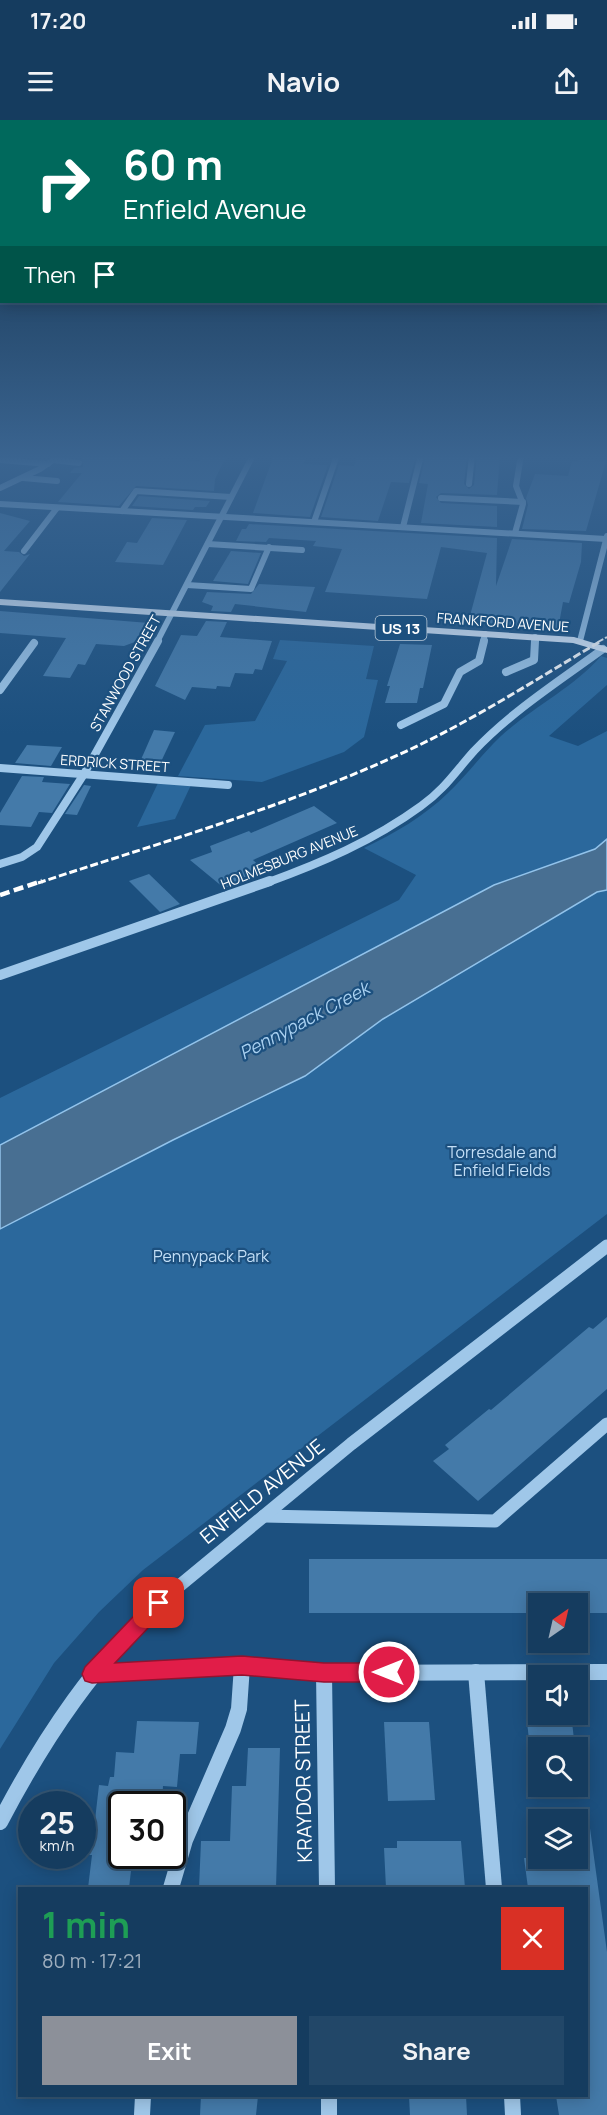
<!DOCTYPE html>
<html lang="en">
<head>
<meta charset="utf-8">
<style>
	:root { --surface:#153c5f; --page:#224768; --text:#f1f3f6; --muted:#9dadbd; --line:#345674; --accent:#8c9099 }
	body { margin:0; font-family:Manrope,sans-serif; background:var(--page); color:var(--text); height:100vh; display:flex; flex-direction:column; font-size:22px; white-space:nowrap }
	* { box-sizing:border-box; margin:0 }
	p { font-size:20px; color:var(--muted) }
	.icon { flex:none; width:33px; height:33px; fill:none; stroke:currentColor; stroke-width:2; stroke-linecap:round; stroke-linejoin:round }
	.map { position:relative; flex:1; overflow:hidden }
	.panel { position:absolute; left:18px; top:1767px; width:570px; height:210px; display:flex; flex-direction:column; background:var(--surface); border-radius:0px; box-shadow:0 3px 15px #0003,0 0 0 2px var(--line) }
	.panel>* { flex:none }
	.top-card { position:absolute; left:0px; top:0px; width:608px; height:183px; box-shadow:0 3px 15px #0003,0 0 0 2px var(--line); background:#00695c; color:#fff; overflow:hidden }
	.needle { width:39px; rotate:34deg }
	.controls { position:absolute; left:528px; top:1473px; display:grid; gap:12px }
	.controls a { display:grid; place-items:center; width:60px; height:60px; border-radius:0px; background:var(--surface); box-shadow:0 3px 15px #0003,0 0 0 2px var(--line); font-size:30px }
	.speed { position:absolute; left:18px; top:1671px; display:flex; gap:12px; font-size:30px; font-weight:700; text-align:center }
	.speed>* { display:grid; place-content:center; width:78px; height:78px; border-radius:50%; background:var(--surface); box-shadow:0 3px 15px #0003,0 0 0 2px var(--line); line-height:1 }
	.speed small { font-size:15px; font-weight:400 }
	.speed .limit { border:3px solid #111; border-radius:9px; background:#fff; color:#111 }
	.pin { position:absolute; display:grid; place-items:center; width:51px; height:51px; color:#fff; margin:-26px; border-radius:12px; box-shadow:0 3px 9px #0006 }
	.me { position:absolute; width:66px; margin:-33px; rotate:270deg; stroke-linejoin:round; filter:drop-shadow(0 0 4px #0008) }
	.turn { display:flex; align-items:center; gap:21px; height:126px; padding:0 24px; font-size:27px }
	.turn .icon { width:78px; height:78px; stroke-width:2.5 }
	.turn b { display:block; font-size:42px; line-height:51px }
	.then { display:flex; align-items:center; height:57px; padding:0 24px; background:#0003; gap:12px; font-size:22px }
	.round { display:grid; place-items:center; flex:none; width:63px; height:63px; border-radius:0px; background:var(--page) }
	.head { display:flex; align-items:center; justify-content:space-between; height:102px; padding:0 24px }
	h1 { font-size:36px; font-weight:700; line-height:45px; color:#1e9e55 }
	.primary-button { display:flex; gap:12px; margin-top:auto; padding:12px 24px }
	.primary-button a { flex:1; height:69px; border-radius:0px; background:var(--accent); color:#fff; font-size:24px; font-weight:700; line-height:69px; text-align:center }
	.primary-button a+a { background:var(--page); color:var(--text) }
	.status { display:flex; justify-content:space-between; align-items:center; height:42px; padding:0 30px; background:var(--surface); direction:ltr }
	.status svg { height:16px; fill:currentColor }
	header { display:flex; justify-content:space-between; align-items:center; height:78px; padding:0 24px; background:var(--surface); font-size:27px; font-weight:700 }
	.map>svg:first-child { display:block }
</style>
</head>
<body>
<div class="status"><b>17:20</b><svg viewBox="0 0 49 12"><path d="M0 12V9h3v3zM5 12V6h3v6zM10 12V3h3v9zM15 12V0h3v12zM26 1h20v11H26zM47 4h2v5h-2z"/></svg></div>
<header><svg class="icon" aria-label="menu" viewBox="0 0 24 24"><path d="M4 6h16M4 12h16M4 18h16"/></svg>Navio<svg class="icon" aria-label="share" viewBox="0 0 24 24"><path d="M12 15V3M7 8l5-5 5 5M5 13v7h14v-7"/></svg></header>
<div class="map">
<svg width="607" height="1995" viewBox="0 0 607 1995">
	<rect width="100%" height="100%" fill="#1c507f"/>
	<!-- green -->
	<g fill="#2b689c">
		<polygon points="280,520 374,526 366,559 378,560 364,617 344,632 262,662 178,656 205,605 255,601 287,541 273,539"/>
		<path d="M601 536 607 538V565L549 616 578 626 607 611V1094L143 1450 99 1492 54 1543 0 1629V978L399 780 416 755 364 728C395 713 423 697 448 673 467 655 482 634 501 616 533 587 573 568 601 536Z"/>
		<polygon points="158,663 191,665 175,699 137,707"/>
	</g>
	<!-- water -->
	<polygon fill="#486f92" stroke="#92c3eb" stroke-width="1.5" points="607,719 607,770 597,772 383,899 305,956 173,1020 0,1109 0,1025 494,765 595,729"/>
	<!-- building -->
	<g fill="#447aa9">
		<polygon points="84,335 199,341 203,335 227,335 215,359 214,371 136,366 119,386 58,382 82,353 70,353 74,348 83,347 82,338"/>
		<polygon points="274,335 308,335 303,344 328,345 310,397 253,393"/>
		<polygon points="358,335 416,335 409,363 391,362 378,401 321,397 339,345 354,346"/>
		<polygon points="426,335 467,335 464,364 469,369 474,365 477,335 500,335 497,375 441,373 436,377 441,383 497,386 497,407 421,403 428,364 419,363"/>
		<polygon points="578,339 606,341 586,411 522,409 528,385 526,378 535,354 568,356 572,341 577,342"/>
		<polygon points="139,376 210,381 206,387 195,387 193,390 132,386"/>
		<polygon points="0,393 30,401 4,431 19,432 24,436 30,434 0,472"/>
		<polygon points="152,398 187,400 163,445 115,442 127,422 137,423"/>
		<polygon points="249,404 497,418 496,466 512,419 582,423 581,442 569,483 563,482 558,509 468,503 487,433 441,427 427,479 325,472 342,429 313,426 316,421 269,418 266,422 236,421 242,409 246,409"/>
		<polygon points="231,431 261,433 248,464 213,461"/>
		<polygon points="259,464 315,467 306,492 235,484 231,492 211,491 213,486 202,482 207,472 251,474"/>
		<polygon points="0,491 149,503 147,505 159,506 154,515 124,526 96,524 85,545 78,544 70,558 43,556 66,518 0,513"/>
		<polygon points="206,501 227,502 220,517 272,521 262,550 255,549 253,554 235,553 230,567 217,566 216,569 192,567 185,580 155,566 181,515 197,516"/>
		<polygon points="400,524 432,525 423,568 420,568 417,583 385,583 390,566 387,566"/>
		<polygon points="154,610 175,612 159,646 139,644"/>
		<polygon points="27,625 62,627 51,646 15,643"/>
		<polygon points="22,656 44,657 42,662 70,664 52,693 39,692 31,707 0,705 0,693"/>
		<polygon points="84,665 91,666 77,695 65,694"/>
		<polygon points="314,686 337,703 253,740 264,750 242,758 245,761 224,768 190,740 212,732 210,726 249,711 251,713"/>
		<polygon points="149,754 180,784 160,792 129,761"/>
		<polygon points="607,1197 607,1269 478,1381 433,1341 449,1329 445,1325 489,1289 491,1290 589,1207 593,1209"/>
		<polygon points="309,1439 607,1439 607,1493 578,1493 578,1484 538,1484 538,1493 309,1493"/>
		<polygon points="137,1601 199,1602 196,1634 180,1634 177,1667 163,1666 162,1684 122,1684 122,1751 131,1751 129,1768 88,1768 92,1735 82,1735 82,1700 95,1700 99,1665 108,1666 110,1657 114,1657 116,1632 134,1633"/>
		<polygon points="384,1602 429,1602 435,1680 388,1681"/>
		<polygon points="527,1602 572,1602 575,1628 530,1628"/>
		<polygon points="248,1628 280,1628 276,1768 199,1768 201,1721 230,1721 232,1666 246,1666"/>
		<polygon points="589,1701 607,1832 607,1995 559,1995 556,1976 586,1976 586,1768 528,1768 524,1738 578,1738 578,1702"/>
		<polygon points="397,1721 461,1721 465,1768 386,1768 384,1728 397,1728"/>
		<polygon points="201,1976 258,1976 256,1995 200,1995"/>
		<polygon points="409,1976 466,1976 467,1995 410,1995"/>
	</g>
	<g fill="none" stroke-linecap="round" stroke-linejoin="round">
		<!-- minor-far4 -->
		<g stroke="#9fc7e9" stroke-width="6">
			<polyline points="0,340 48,344"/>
			<polyline points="53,340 79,343"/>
			<polyline points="23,358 57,361"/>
			<polyline points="469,364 472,335"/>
			<polyline points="0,368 40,349 60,335"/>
			<polyline points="441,378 523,382"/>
			<polyline points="0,384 606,419"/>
			<polyline points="122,391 136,371 231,377"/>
			<polyline points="314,402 337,335"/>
			<polyline points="403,407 421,335"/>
			<polyline points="515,413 523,384 516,366 521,335"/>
			<polyline points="208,424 302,430"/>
			<polyline points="24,431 57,388"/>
			<polyline points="187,465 251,469 269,427"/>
			<polyline points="580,521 607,416"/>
			<polyline points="157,522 253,335"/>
			<polyline points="483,522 485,514"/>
			<polyline points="535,522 535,517"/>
		</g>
		<!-- minor-far3 -->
		<g stroke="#9fc7e9" stroke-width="8">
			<polyline points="506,552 534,540 535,521"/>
			<polyline points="0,570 34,523"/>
			<polyline points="401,605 444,584 460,552 479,541 484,521"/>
			<polyline points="0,648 228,665"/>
			<polyline points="0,744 22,737 37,727 84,654 158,521"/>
			<path d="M266 763C321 743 373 721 421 686 444 670 456 651 474 631 512 591 559 561 603 529"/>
		</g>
		<!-- minor-far2 -->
		<polyline stroke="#9fc7e9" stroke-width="10" points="0,855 270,761"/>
		<!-- minor-far1 -->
		<g stroke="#9fc7e9" stroke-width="13">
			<polyline points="264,1396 495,1401 607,1304"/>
			<polyline points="167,1476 351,1324 607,1126"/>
		</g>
		<!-- minor -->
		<g stroke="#9fc7e9" stroke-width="16">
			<polyline points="476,1552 494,1768"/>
			<polyline points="324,1553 327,1768"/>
			<polyline points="92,1554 242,1546 324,1553 607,1552"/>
			<path d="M0 1702C45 1616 96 1540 169 1474"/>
			<polyline points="171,1768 185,1720 233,1609 239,1589 242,1546"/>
			<polyline points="329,1976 329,1995"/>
			<polyline points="512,1976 513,1995"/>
			<polyline points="142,1995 143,1976"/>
		</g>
		<!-- major -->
		<polygon fill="#e2effe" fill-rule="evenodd" points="0,479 574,517 607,527 607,533 573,523 0,485"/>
		<!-- rail-far2 -->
		<polyline stroke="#fff" stroke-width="2" stroke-dasharray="6 2" stroke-linecap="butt" points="598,522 607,517"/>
		<!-- rail-far1 -->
		<path stroke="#fff" stroke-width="3" stroke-dasharray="8 3" stroke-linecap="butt" d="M38 763C159 723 282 688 398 635 469 603 535 560 601 521"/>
		<!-- rail -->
		<polyline stroke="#fff" stroke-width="4.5" stroke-dasharray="10 4.5" stroke-linecap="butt" points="0,775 42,761"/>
	</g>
	<!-- sky -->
	<linearGradient id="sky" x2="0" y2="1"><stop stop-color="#0f2c46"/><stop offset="0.55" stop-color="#3a6490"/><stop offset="1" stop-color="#3a6490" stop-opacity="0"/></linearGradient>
	<rect width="607" height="614" fill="url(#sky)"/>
	<!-- route -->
	<polygon fill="#e11d48" stroke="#92132f" stroke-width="1.5" points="159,1474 166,1476 169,1483 166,1489 115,1543 242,1536 324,1543 389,1543 396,1546 399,1552 396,1559 389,1562 324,1562 242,1555 92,1563 85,1561 82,1554 85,1547 153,1476"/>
	<g text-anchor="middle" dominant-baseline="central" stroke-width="4.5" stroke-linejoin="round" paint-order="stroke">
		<!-- far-street labels -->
		<g font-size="14" fill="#fff" stroke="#1c507f">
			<text transform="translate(503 502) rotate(4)">FRANKFORD AVENUE</text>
			<text transform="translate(125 553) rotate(-61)">STANWOOD STREET</text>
			<text transform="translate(115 643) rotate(4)">ERDRICK STREET</text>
			<text transform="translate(289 737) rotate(-22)">HOLMESBURG AVENUE</text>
		</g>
		<!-- shield labels -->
		<rect fill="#1c507f" stroke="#bbcad9" stroke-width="1.5" x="375.5" y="496" width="51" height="24" rx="4.5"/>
		<g font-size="15" font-weight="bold" fill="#fff">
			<text x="401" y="508">US 13</text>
		</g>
		<!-- park labels -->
		<g font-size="16" fill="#c3dff7" stroke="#1c507f">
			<text x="502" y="1032">Torresdale and<tspan x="502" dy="18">Enfield Fields</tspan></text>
			<text x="211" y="1136">Pennypack Park</text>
		</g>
		<!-- water labels -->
		<g font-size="18" font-style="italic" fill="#aad1f1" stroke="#1c507f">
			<text transform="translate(304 900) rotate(-28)">Pennypack Creek</text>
		</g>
		<!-- near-street labels -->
		<g font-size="20" fill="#fff" stroke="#1c507f">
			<text transform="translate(262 1371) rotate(-39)">ENFIELD AVENUE</text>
			<text transform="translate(303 1661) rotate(-91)">KRAYDOR STREET</text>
		</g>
	</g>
</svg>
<div class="controls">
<a><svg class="needle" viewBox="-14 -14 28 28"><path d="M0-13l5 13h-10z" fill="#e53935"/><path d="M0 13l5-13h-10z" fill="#9dadbd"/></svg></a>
<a><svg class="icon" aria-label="sound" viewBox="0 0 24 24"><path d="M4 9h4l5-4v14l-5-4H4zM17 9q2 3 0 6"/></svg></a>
<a><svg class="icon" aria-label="search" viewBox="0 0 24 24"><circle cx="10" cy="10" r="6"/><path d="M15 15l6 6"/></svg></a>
<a><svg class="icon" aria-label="layers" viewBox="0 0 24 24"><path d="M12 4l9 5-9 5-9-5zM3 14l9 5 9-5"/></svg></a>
</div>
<div class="speed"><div>25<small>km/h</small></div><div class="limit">30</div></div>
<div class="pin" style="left:159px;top:1483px;background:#d93025"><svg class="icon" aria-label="arrive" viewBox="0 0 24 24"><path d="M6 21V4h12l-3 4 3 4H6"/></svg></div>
<svg class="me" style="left:389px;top:1552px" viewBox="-20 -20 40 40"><circle r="17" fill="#e11d48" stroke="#fff" stroke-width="3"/><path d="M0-11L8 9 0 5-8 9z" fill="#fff"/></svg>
<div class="top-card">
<div class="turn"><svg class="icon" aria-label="right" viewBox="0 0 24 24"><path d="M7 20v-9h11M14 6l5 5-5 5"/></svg><div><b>60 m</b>Enfield Avenue</div></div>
<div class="then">Then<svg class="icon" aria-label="arrive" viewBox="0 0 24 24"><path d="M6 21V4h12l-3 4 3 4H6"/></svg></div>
</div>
<section class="panel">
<div class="head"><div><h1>1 min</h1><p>80 m · 17:21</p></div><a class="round" style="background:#d93025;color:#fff"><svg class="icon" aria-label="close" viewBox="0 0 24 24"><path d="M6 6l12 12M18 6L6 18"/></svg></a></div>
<div class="primary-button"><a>Exit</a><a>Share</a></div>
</section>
</div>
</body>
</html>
